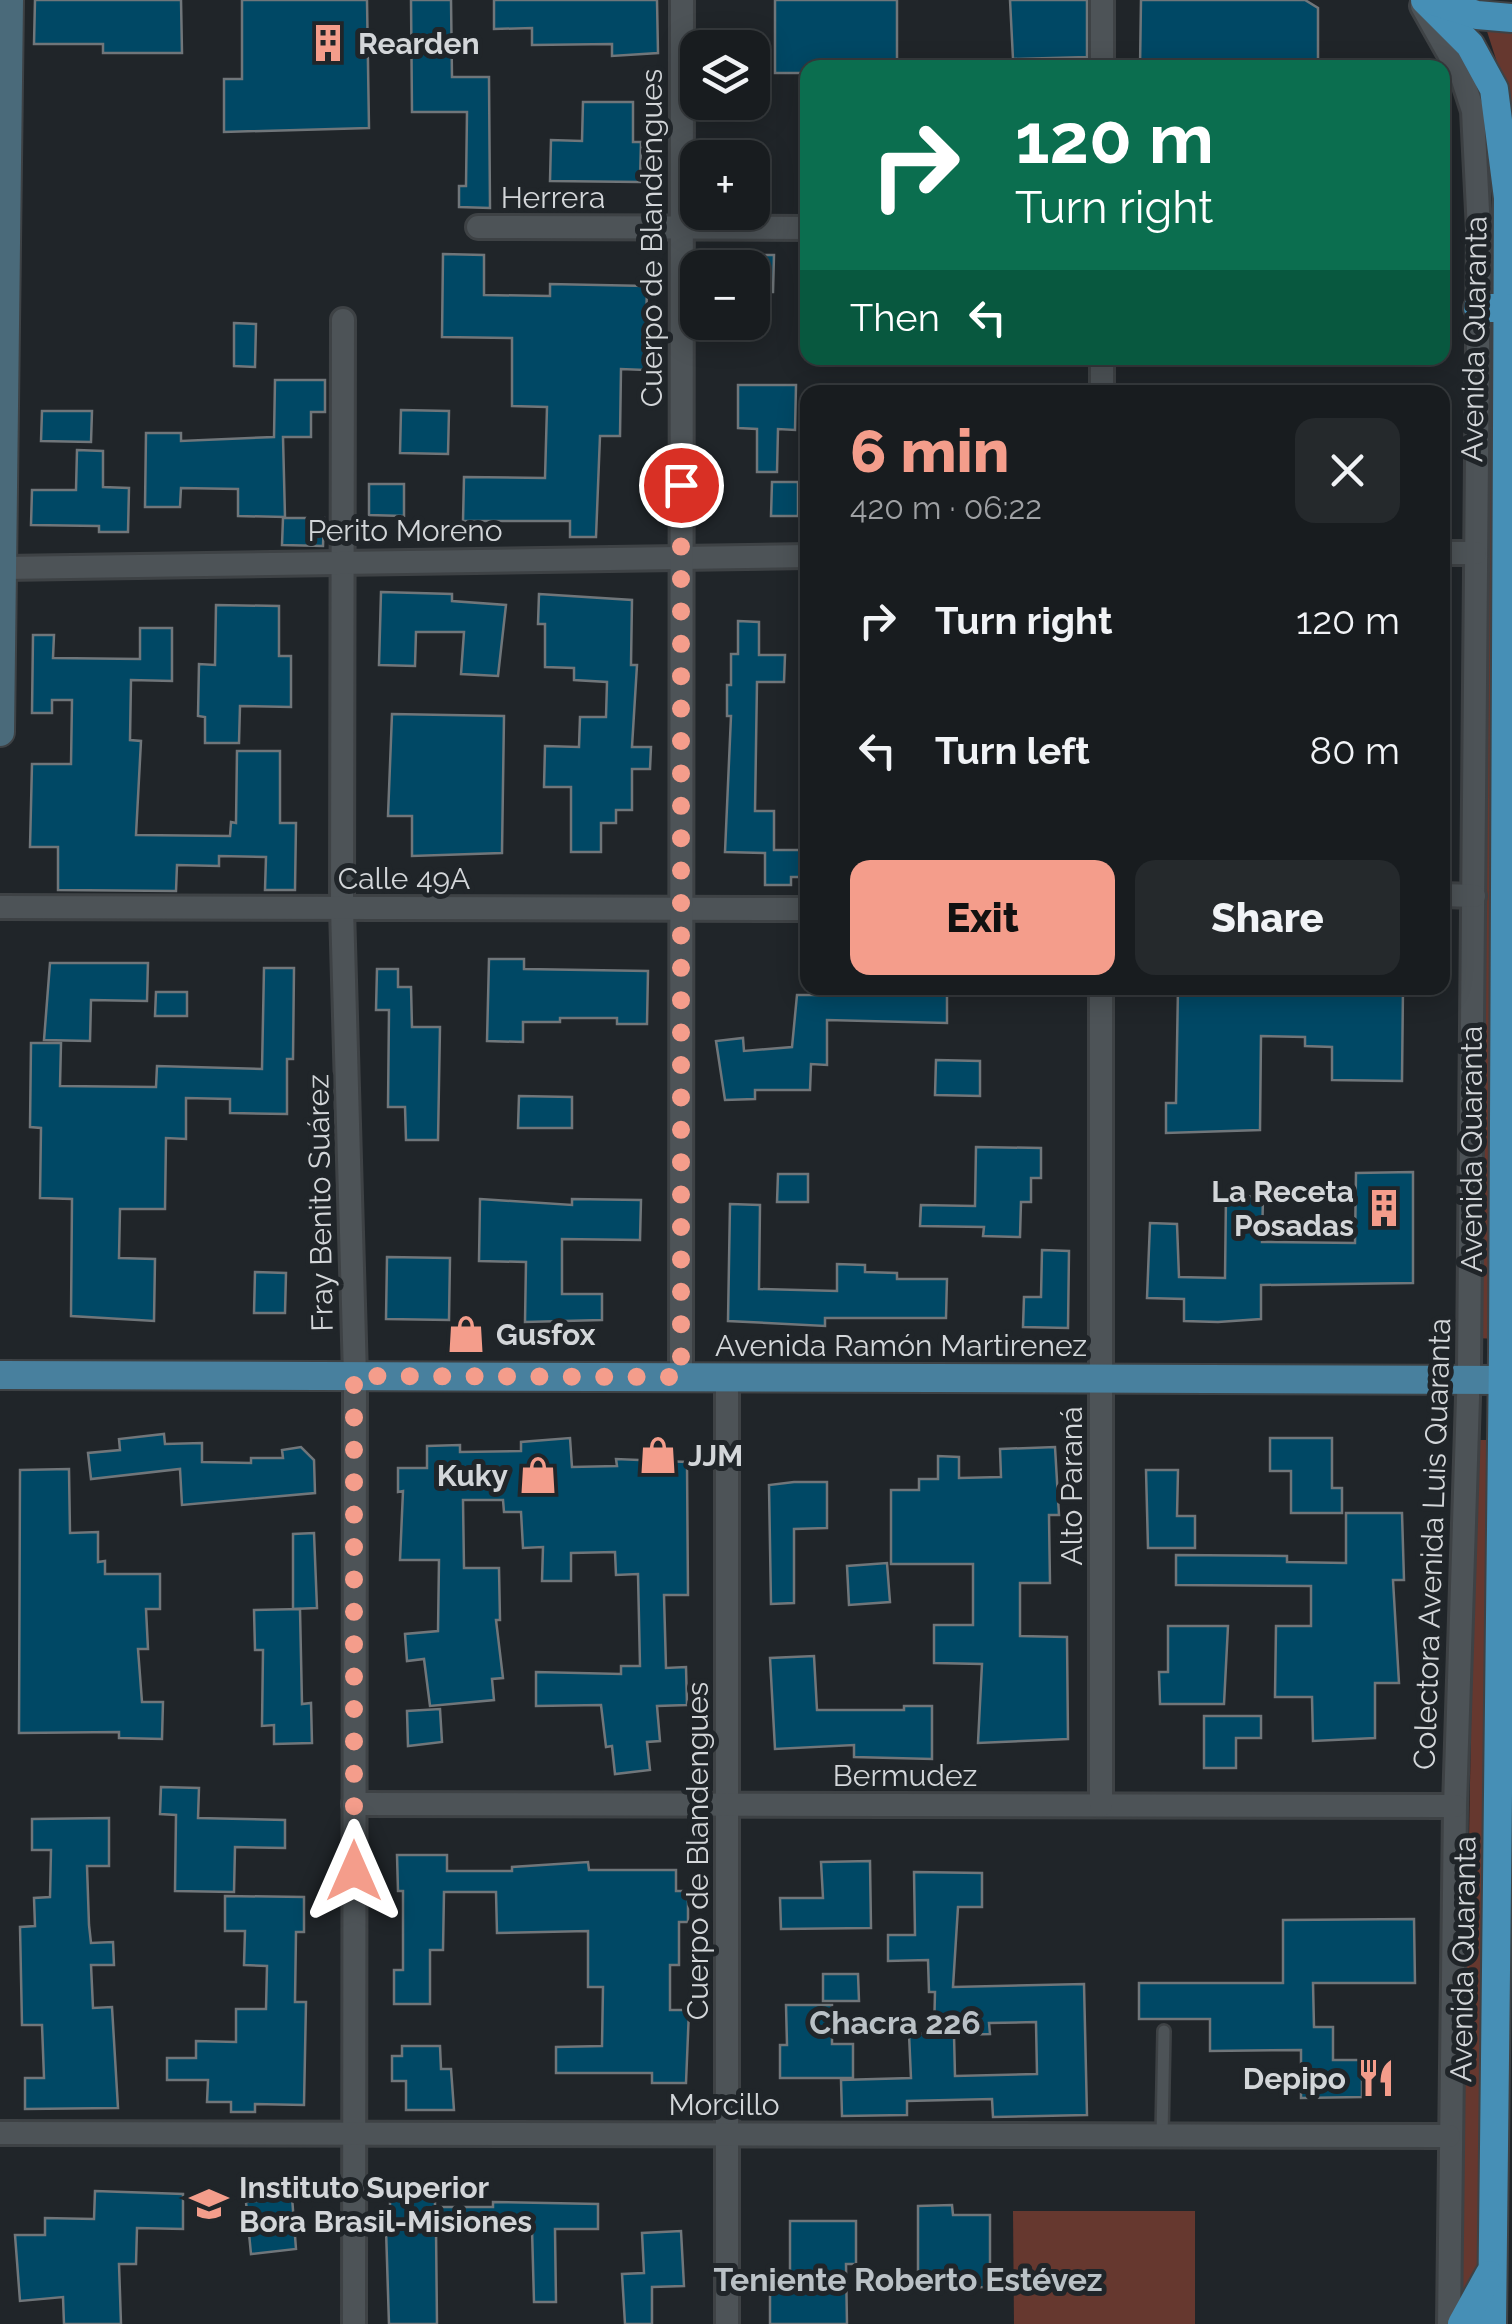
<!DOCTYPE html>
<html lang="en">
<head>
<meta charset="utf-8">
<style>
	:root { --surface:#181c1f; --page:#25292c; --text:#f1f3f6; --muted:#9fa1a4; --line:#363a3d; --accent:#f49d8b }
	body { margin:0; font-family:Raleway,sans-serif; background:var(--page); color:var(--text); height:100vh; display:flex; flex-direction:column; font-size:38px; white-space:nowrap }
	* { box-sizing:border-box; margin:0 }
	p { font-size:32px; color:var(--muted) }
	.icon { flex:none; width:55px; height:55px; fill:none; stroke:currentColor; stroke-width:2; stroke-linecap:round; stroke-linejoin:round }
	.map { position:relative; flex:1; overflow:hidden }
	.sheet { position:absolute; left:800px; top:385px; width:650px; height:610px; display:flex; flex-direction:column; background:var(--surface); border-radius:20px; box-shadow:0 5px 25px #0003,0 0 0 2px var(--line) }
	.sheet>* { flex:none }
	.hud { position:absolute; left:800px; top:60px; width:650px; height:305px; border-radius:20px; box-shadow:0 5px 25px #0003,0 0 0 2px var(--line); background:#0b6e4f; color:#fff; overflow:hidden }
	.controls { position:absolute; left:680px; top:30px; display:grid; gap:20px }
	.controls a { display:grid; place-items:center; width:90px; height:90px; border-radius:20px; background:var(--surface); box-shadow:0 5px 25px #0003,0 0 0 2px var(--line); font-size:50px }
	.pin { position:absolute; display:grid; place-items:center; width:85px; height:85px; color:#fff; margin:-42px; border:5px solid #fff; border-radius:50%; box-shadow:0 2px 10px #0007 }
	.me { position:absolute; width:110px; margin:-55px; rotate:0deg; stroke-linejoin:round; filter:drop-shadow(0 0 8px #0008) }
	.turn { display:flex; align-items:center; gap:35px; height:210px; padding:0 50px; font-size:45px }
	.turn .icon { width:130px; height:130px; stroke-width:2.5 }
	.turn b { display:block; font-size:70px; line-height:85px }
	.then { display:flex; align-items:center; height:95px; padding:0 50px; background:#0003; gap:20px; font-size:38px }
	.round { display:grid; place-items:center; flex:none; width:105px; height:105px; border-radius:20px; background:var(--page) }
	.headline { display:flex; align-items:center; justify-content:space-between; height:170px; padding:0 50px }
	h1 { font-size:60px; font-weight:800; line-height:75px; color:var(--accent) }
	.cta { display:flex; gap:20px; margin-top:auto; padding:20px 50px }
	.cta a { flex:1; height:115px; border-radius:20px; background:var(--accent); color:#111; font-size:40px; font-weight:800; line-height:115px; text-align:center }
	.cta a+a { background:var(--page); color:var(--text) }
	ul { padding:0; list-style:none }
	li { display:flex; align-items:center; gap:30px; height:130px; padding:0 50px }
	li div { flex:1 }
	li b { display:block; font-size:38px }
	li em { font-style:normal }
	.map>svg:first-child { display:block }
</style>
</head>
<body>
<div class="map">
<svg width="1512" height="2324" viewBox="0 0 1512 2324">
	<rect width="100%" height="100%" fill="#202529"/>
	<!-- green -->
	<g fill="#66382f">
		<polygon points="1484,22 1512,23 1512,109"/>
		<polygon points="1487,318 1500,318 1496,1339 1476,1338"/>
		<polygon points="1476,1440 1494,1440 1478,2273 1461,2299"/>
		<polygon points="1013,2211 1195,2211 1195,2324 1014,2324"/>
	</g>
	<!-- building -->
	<g fill="#004865" stroke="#70767a" stroke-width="2.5" fill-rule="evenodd">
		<polygon points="35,0 181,0 182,53 103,53 103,44 34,44"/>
		<polygon points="242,0 367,0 369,128 224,132 224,79 242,79"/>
		<polygon points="411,0 451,0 452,77 489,77 490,208 459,207 459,186 466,186 467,112 412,112"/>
		<polygon points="494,0 657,0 658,53 612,56 612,44 532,45 532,28 494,29"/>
		<polygon points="775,0 897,0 897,68 808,68 808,73 775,73"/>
		<polygon points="1010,0 1087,0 1087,57 1013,59"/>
		<polygon points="1141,0 1305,0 1318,8 1318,68 1140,68"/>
		<polygon points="583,102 633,102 633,142 641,142 640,182 550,181 551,140 582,141"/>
		<polygon points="443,254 484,255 484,295 550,296 550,284 647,286 645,370 621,369 620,436 600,436 596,537 570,537 570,521 463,521 464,477 545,478 547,407 512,406 512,338 442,337"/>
		<polygon points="752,255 774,255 773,292 752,292"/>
		<polygon points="234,323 256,324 255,367 234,366"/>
		<polygon points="275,380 325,380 325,412 311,412 311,437 283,437 285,517 238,516 238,489 181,488 180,507 145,507 146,433 181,433 181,441 274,437"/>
		<polygon points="738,385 796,385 795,430 778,429 777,472 757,472 757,429 738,428"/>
		<polygon points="401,410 449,411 448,454 400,453"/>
		<polygon points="42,411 92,411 91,442 41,441"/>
		<polygon points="77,450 103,451 103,487 129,488 128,532 99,532 99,526 31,525 32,490 76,490"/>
		<polygon points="772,482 798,482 798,516 771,516"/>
		<polygon points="369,484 404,484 404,516 369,515"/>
		<polygon points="283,518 324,518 323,546 282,545"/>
		<polygon points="381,592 452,594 452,601 506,605 498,676 461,674 464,632 416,632 415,666 379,665"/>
		<polygon points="539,594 632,600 631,665 637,665 632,747 651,747 650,769 632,769 632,810 616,810 616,823 601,823 601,852 571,852 571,787 544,787 545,746 579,747 580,717 606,717 607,682 574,680 574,668 545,667 545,624 538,624"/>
		<polygon points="216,605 279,606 279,656 291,656 291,707 240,706 239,743 205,743 205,717 198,716 199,664 215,665"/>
		<polygon points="738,621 759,622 759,655 785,655 784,682 757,682 755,811 774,811 774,850 808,850 808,877 791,877 791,885 765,885 765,853 725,852 731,716 727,716 727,685 731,685 731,654 738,654"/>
		<polygon points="140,628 172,628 172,681 131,680 130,740 141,741 136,835 230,836 231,822 236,823 237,751 280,751 280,823 296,823 295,890 265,890 266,857 219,856 219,866 177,865 176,891 58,890 58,847 30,847 32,764 71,764 72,700 52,700 52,713 32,713 33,635 54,635 53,658 140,659"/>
		<polygon points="392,714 504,716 502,853 412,856 412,816 388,816"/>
		<polygon points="489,959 524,959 524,969 648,971 647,1024 617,1024 617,1018 560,1018 560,1022 523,1022 523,1042 487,1041"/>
		<polygon points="50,963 148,963 147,1001 91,1000 90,1041 44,1040"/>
		<polygon points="264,968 294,968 293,1059 287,1059 287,1114 230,1113 230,1099 186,1098 186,1139 166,1138 165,1209 120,1209 119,1258 155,1259 154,1321 71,1316 72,1199 40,1198 41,1128 30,1127 31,1043 61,1043 60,1086 156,1087 157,1066 262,1069"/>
		<polygon points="377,969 398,969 398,987 411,987 412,1027 440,1027 438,1140 406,1140 405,1107 388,1107 389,1010 376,1010"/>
		<polygon points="828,988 947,988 947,1023 827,1020 827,1065 811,1064 810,1090 755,1090 755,1099 725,1100 716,1041 743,1038 744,1051 792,1047 797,995 828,995"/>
		<polygon points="1178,988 1403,988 1402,1081 1332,1080 1332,1047 1305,1046 1305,1037 1261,1036 1260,1130 1166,1133 1166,1103 1176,1103"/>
		<polygon points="156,992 187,992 187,1016 155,1016"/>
		<polygon points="936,1060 980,1061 980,1096 935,1095"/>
		<polygon points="519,1096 572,1097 572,1128 518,1128"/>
		<polygon points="976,1147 1041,1148 1041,1178 1031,1178 1031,1202 1021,1202 1020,1237 983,1236 984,1227 920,1226 921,1205 975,1206"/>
		<polygon points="1413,1172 1413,1283 1261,1285 1261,1319 1218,1322 1184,1321 1184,1299 1147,1298 1150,1223 1177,1224 1179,1277 1225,1278 1226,1195 1263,1197 1262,1242 1355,1243 1356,1173"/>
		<polygon points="778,1174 808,1174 808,1202 777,1202"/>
		<polygon points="480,1199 572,1205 572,1199 641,1200 640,1240 562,1239 562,1294 602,1294 602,1320 525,1322 526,1262 479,1261"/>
		<polygon points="730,1204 760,1205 759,1289 837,1291 837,1264 865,1265 865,1272 897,1273 897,1279 947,1279 946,1318 825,1318 825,1326 728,1321"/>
		<polygon points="1042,1250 1069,1251 1068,1328 1023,1327 1024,1297 1041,1297"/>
		<polygon points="387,1257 450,1258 449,1320 386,1319"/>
		<polygon points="255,1272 286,1273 285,1313 254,1313"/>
		<polygon points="164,1434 165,1444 202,1443 202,1462 251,1463 251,1458 283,1458 282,1450 301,1447 314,1460 315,1493 182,1505 180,1469 91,1479 88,1453 120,1450 119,1439"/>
		<polygon points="570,1438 572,1467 617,1466 616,1459 687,1462 688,1595 664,1595 666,1668 686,1667 687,1705 657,1706 660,1741 647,1742 650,1770 615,1774 612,1746 606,1747 601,1705 536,1706 536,1672 621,1674 621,1666 640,1666 638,1574 616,1575 615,1552 571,1553 571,1581 542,1581 543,1547 523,1548 521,1512 504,1512 503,1500 463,1500 464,1568 499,1568 500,1620 496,1620 503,1678 492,1679 494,1700 430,1706 424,1659 407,1661 405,1634 438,1631 439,1560 400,1560 403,1491 398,1492 398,1468 427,1468 427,1446 460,1445 460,1452 521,1451 521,1442"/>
		<polygon points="1270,1438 1332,1438 1332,1488 1342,1488 1342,1513 1291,1513 1291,1471 1270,1471"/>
		<polygon points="1055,1447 1059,1515 1049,1515 1050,1583 1020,1583 1020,1636 1067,1637 1068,1739 978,1743 982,1664 934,1663 934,1625 973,1625 973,1564 891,1564 891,1490 919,1490 919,1479 938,1479 938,1456 959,1457 959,1478 1001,1477 1000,1449"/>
		<polygon points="69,1469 70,1533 98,1532 98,1562 105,1561 105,1574 160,1574 160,1609 146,1609 148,1649 138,1649 142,1702 163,1702 162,1739 119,1738 119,1732 19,1733 20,1470"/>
		<polygon points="1146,1470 1178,1470 1177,1516 1195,1516 1195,1548 1148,1548"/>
		<polygon points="794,1482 827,1482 827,1528 794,1529 794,1603 771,1604 769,1485"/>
		<polygon points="1346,1513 1402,1513 1404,1580 1393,1580 1399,1683 1375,1683 1375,1738 1313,1741 1312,1697 1275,1697 1276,1626 1311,1626 1311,1586 1176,1585 1176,1555 1287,1556 1287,1562 1346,1563"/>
		<polygon points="314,1533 317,1608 293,1609 293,1534"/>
		<polygon points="887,1563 890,1602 849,1605 847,1566"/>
		<polygon points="300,1609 302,1704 311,1703 312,1743 274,1744 274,1725 262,1726 263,1650 255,1650 254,1610"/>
		<polygon points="1168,1626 1228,1626 1224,1704 1160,1704 1159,1672 1168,1672"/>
		<polygon points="814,1656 817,1710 904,1710 904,1706 932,1706 932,1759 854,1757 854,1745 775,1749 770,1658"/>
		<polygon points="440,1709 442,1742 408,1746 407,1711"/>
		<polygon points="1204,1716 1261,1716 1261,1738 1236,1738 1236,1768 1204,1768"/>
		<polygon points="161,1787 199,1788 198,1818 285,1820 285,1848 235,1847 234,1892 175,1891 176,1815 160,1814"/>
		<polygon points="109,1818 109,1866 87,1866 89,1925 91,1943 113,1942 114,1965 91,1965 93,2008 112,2007 118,2108 25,2109 25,2078 44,2078 42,2025 22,2025 20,1927 35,1926 34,1898 50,1897 51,1850 32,1850 32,1819"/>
		<polygon points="397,1855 447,1855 447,1871 512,1871 512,1867 588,1862 589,1870 676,1870 676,1891 688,1891 688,1922 679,1922 679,1965 670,1965 670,2010 689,2010 686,2083 652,2083 652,2073 556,2073 556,2047 602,2046 603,1987 588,1987 588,1931 497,1933 496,1892 444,1892 443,1950 430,1950 430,2004 394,2004 394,1970 403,1970 403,1891 398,1891"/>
		<polygon points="870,1861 871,1928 781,1929 780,1898 823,1898 821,1862"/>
		<path d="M914 1872 982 1873V1907H958L953 1987 1084 1984 1087 2115 993 2117 992 2099 907 2101V2115L842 2116 841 2080 911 2078 909 2034 934 2033 935 1992H929L928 1960 888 1961V1935H915ZM1036 2022 1037 2074 955 2076 954 2035 990 2034 989 2023Z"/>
		<polygon points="225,1896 304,1897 304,1932 296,1932 295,2002 306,2002 304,2105 255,2104 255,2112 231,2112 231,2102 207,2102 208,2080 167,2080 167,2058 196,2058 196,2041 236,2042 236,2009 266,2009 267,1966 244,1965 245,1931 225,1931"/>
		<polygon points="1414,1919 1415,1983 1313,1983 1314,2027 1333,2027 1333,2060 1362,2060 1362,2097 1301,2098 1301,2050 1210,2051 1210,2019 1139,2019 1139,1983 1283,1983 1283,1920"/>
		<polygon points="823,1974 858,1974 859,2001 823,2001"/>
		<polygon points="786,2005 832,2005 832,2044 853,2044 853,2078 780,2078 780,2045 787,2045"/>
		<polygon points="402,2046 440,2046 441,2069 451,2069 454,2110 406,2110 406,2081 392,2081 392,2056 402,2056"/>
		<polygon points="95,2191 183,2194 183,2229 137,2228 136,2264 119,2264 121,2324 64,2324 63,2297 20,2301 15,2235 45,2235 45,2218 94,2219"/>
		<polygon points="390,2193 435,2193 435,2207 493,2207 493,2202 598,2204 598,2229 555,2229 556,2302 534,2302 532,2229 436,2228 437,2324 389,2324 386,2229 390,2229"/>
		<polygon points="292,2197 296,2249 251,2254 246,2202"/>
		<polygon points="952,2205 953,2215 990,2215 990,2287 918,2288 918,2206"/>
		<polygon points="790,2221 856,2221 856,2264 846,2264 847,2324 770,2324 770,2278 790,2278"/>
		<polygon points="681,2231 684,2286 652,2287 652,2324 625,2324 622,2274 644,2273 642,2233"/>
	</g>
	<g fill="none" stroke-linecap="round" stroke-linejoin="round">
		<!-- service casing -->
		<g stroke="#3e4245" stroke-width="16">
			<polyline id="service" points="1162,2136 1164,2031"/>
		</g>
		<!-- minor casing -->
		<g stroke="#3e4245" stroke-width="28">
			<g id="minor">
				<polyline points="1422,6 1462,77 1473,111 1479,231 1469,1366 1455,1806 1449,2324"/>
				<polyline points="1102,68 1102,0"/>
				<polyline points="478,227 808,228"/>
				<polyline points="343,320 342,908 355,1376 354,2324"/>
				<polyline points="1102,392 1102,358"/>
				<polyline points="1442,553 1475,553"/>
				<polyline points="4,568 808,556"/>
				<polyline points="1442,895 1474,896"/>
				<polyline points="0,907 808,909"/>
				<polyline points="681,1377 682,0"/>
				<polyline points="727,1377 727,2324"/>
				<polyline points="354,1804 1455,1806"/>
				<polyline points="1101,1805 1101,988"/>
				<polyline points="0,2133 1449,2136"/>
			</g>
		</g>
		<!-- secondary casing -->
		<g stroke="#3e4245" stroke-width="32">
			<polyline id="secondary" points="0,732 9,0"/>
		</g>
		<!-- primary casing -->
		<g stroke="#3e4245" stroke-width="32">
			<polyline id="primary" points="0,1375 1512,1380"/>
		</g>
		<!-- trunk casing -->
		<g stroke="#3e4245" stroke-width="32">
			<g id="trunk">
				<polyline points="1425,0 1470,45 1494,89 1508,198 1503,1352 1492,2324"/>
				<polyline points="1430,0 1477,15 1512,18"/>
				<polyline points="1478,308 1507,308"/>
				<polyline points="1462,2324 1489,2275"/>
			</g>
		</g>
		<!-- service -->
		<use href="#service" stroke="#4d5357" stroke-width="11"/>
		<!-- minor -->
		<use href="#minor" stroke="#4d5357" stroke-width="22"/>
		<!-- secondary -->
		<use href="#secondary" stroke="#4a6a7a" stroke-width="28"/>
		<!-- primary -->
		<use href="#primary" stroke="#48809e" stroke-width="28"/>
		<!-- trunk -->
		<use href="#trunk" stroke="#468fb6" stroke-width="28"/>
	</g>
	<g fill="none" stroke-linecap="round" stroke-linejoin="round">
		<!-- route -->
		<polyline stroke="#f49d8b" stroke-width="18" stroke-dasharray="0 32.4" points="354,1871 354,1376 681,1377 681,485"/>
	</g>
	<!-- icons -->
	<defs>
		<g id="building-bare" transform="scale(3)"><path d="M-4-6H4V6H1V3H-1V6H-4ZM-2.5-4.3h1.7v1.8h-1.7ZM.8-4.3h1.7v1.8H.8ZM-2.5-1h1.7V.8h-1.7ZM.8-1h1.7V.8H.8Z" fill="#f49d8b" stroke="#202529" stroke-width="2.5" paint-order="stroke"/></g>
		<g id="shop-bare" transform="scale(3)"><path d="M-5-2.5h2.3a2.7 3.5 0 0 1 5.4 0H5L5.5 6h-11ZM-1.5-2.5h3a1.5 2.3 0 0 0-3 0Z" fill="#f49d8b" stroke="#202529" stroke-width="2.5" paint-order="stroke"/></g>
		<g id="restaurant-bare" transform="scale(3)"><path d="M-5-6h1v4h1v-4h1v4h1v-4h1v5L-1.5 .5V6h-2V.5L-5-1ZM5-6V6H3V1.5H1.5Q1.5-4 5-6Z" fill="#f49d8b" stroke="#202529" stroke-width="2.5" paint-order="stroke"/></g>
		<g id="school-bare" transform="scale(3)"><path d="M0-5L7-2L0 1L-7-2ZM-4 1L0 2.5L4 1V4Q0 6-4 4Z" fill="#f49d8b" stroke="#202529" stroke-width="2.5" paint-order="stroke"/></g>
	</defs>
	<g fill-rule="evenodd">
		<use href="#building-bare" x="328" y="43"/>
		<use href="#building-bare" x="1384" y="1208"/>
		<use href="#shop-bare" x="466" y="1334"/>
		<use href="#shop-bare" x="658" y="1455"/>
		<use href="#shop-bare" x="538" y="1475"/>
		<use href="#restaurant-bare" x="1376" y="2078"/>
		<use href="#school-bare" x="209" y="2204"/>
	</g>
	<g text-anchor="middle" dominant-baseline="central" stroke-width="10" stroke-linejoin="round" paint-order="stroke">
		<!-- poi labels -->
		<g font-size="30" font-weight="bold" fill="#d3d6d9" stroke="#202529" text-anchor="start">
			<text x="358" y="43">Rearden</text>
			<text x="1354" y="1191" text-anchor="end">La Receta<tspan x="1354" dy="34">Posadas</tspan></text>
			<text x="496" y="1334">Gusfox</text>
			<text x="688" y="1455">JJM</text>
			<text x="508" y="1475" text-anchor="end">Kuky</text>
			<text x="1346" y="2078" text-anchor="end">Depipo</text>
			<text x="239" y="2187">Instituto Superior<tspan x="239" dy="34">Bora Brasil-Misiones</tspan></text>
		</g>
		<!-- street labels -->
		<g font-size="30" fill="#d3d6d9" stroke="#202529">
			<text x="553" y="197">Herrera</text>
			<text transform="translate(651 238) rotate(-90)">Cuerpo de Blandengues</text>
			<text transform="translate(1474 339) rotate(-89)">Avenida Quaranta</text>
			<text x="405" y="530">Perito Moreno</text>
			<text x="404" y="878">Calle 49A</text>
			<text transform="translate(1471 1149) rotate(-90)">Avenida Quaranta</text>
			<text transform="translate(320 1203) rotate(-91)">Fray Benito Suárez</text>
			<text x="901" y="1345">Avenida Ramón Martirenez</text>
			<text transform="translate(1071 1486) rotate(-90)">Alto Paraná</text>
			<text transform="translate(1432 1544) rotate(-88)">Colectora Avenida Luis Quaranta</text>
			<text x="905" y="1775">Bermudez</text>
			<text transform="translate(697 1851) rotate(-90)">Cuerpo de Blandengues</text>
			<text transform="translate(1463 1959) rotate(-89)">Avenida Quaranta</text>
			<text x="724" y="2104">Morcillo</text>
		</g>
		<!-- neighbourhood labels -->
		<g font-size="32" font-weight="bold" fill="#bac1c6" stroke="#202529">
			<text x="895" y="2022">Chacra 226</text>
			<text x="908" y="2279">Teniente Roberto Estévez</text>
		</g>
	</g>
</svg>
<div class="controls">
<a><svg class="icon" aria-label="layers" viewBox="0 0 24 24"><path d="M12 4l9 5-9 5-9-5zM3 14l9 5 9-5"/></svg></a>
<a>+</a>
<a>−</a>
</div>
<div class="pin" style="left:681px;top:485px;background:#d93025"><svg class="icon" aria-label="arrive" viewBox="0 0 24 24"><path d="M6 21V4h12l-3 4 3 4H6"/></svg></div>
<svg class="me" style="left:354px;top:1871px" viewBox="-20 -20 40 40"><path d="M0-17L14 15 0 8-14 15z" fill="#f49d8b" stroke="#fff" stroke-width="4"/></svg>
<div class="hud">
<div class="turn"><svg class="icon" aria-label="right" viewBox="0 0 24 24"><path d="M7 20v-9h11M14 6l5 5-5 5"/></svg><div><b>120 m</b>Turn right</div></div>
<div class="then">Then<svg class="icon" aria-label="left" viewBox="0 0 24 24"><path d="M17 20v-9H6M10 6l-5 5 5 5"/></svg></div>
</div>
<section class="sheet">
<div class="headline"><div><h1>6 min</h1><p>420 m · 06:22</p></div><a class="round"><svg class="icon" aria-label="close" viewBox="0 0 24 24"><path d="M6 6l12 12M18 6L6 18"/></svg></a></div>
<ul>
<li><svg class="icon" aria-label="right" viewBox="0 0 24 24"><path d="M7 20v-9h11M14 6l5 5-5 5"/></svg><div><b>Turn right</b></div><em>120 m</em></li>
<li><svg class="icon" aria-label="left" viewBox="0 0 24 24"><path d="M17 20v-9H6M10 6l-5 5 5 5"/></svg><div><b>Turn left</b></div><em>80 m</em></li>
</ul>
<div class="cta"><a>Exit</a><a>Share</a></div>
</section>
</div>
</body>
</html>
